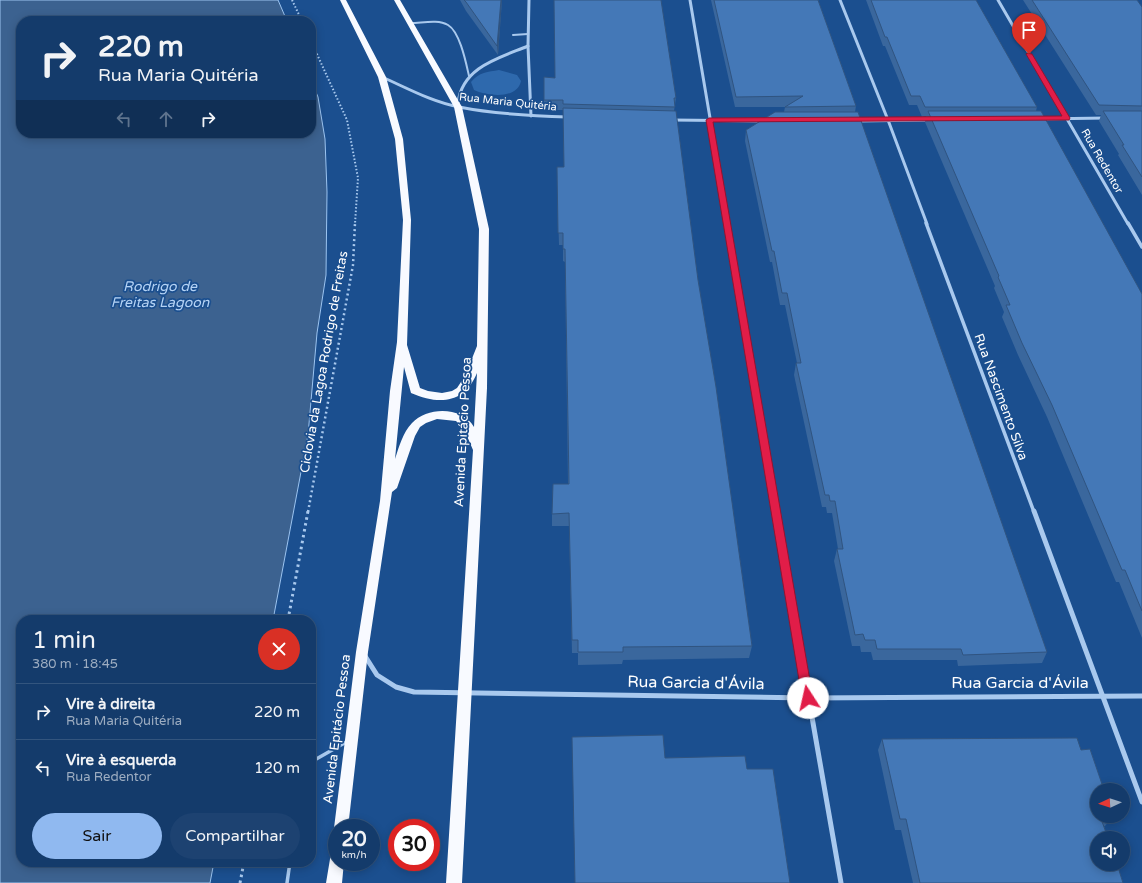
<!DOCTYPE html>
<html lang="pt">
<head>
<meta charset="utf-8">
<style>
	:root { --surface:#143b6b; --page:#1d4271; --text:#f1f3f6; --muted:#9dadc1; --line:#33557e; --accent:#90b9f0 }
	body { margin:0; font-family:"Varela Round",sans-serif; background:var(--page); color:var(--text); height:100vh; display:flex; flex-direction:column; font-size:15px; white-space:nowrap }
	* { box-sizing:border-box; margin:0 }
	p { font-size:13px; color:var(--muted) }
	.icon { flex:none; width:22px; height:22px; fill:none; stroke:currentColor; stroke-width:2; stroke-linecap:round; stroke-linejoin:round }
	.map { position:relative; flex:1; overflow:hidden }
	.details { position:absolute; left:16px; top:615px; width:300px; height:252px; display:flex; flex-direction:column; background:var(--surface); border-radius:16px; box-shadow:0 2px 10px #0003,0 0 0 1px var(--line) }
	.details>* { flex:none }
	.top-card { position:absolute; left:16px; top:16px; width:300px; height:122px; border-radius:16px; box-shadow:0 2px 10px #0003,0 0 0 1px var(--line); background:#143b6b; color:var(--text); overflow:hidden }
	.needle { width:26px; rotate:266deg }
	.tools { position:absolute; left:1090px; top:783px; display:grid; gap:8px }
	.tools a { display:grid; place-items:center; width:40px; height:40px; border-radius:50%; background:var(--surface); box-shadow:0 2px 10px #0003,0 0 0 1px var(--line); font-size:20px }
	.speed { position:absolute; left:328px; top:819px; display:flex; gap:8px; font-size:20px; font-weight:700; text-align:center }
	.speed>* { display:grid; place-content:center; width:52px; height:52px; border-radius:50%; background:var(--surface); box-shadow:0 2px 10px #0003,0 0 0 1px var(--line); line-height:1 }
	.speed small { font-size:10px; font-weight:400 }
	.speed .limit { border:6px solid #d22; background:#fff; color:#111 }
	.pin { position:absolute; display:grid; place-items:center; width:34px; height:34px; color:#fff; margin:-41px -17px; border-radius:50% 50% 50% 0; rotate:-45deg; box-shadow:0 0 4px #0007 }
	.pin .icon { rotate:45deg }
	.me { position:absolute; width:44px; margin:-22px; rotate:350deg; stroke-linejoin:round; filter:drop-shadow(0 0 3px #0008) }
	.turn { display:flex; align-items:center; gap:14px; height:84px; padding:0 16px; font-size:18px }
	.turn .icon { width:52px; height:52px; stroke-width:2.5 }
	.turn b { display:block; font-size:28px; line-height:34px }
	.lanes { display:flex; align-items:center; height:38px; padding:0 16px; background:#0003; justify-content:center; gap:20px; direction:ltr }
	.lanes .off { opacity:.35 }
	.round { display:grid; place-items:center; flex:none; width:42px; height:42px; border-radius:21px; background:var(--page) }
	.overview { display:flex; align-items:center; justify-content:space-between; height:68px; padding:0 16px }
	h1 { font-size:24px; font-weight:600; line-height:30px }
	.action { display:flex; gap:8px; margin-top:auto; padding:8px 16px }
	.action a { flex:1; height:46px; border-radius:24px; background:var(--accent); color:#111; font-size:16px; font-weight:600; line-height:46px; text-align:center }
	.action a+a { background:var(--page); color:var(--text) }
	ul { padding:0; list-style:none }
	li { display:flex; align-items:center; gap:12px; height:56px; padding:0 16px; border-top:1px solid var(--line) }
	li div { flex:1 }
	li b { display:block; font-size:15px }
	li em { font-style:normal }
	.map>svg:first-child { display:block }
</style>
</head>
<body>
<div class="map">
<svg width="1142" height="883" viewBox="0 0 1142 883">
	<rect width="100%" height="100%" fill="#1b4f8f"/>
	<!-- green -->
	<path fill="#2e69ad" d="M499 70 517 75 521 81C517 100 487 96 474 90L471 82C479 72 488 72 499 70Z"/>
	<!-- water -->
	<polygon fill="#3c6290" stroke="#9cc4f0" points="0,0 278,0 287,21 21,21 21,133 311,133 311,80 318,97 325,139 327,192 326,275 317,333 308,435 273,620 21,620 21,862 214,862 210,883 0,883"/>
	<g fill="none" stroke-linecap="round" stroke-linejoin="round">
		<!-- path-far2 -->
		<g stroke="#a9c9ee" stroke-width="2" stroke-dasharray="1.5 2" stroke-linecap="butt">
			<polyline points="292,0 302,21"/>
			<polyline points="311,41 347,120 358,178 355,224"/>
		</g>
		<!-- path-far1 -->
		<polyline stroke="#a9c9ee" stroke-width="2.5" stroke-dasharray="2 3" stroke-linecap="butt" points="308,512 353,265 355,223"/>
		<!-- path -->
		<g stroke="#a9c9ee" stroke-width="3" stroke-dasharray="2.5 3.5" stroke-linecap="butt">
			<polyline points="288,620 308,511"/>
			<polyline points="240,883 244,862"/>
		</g>
		<!-- service-far1 -->
		<g stroke="#a9c9ee" stroke-width="2">
			<path d="M411 23C422 23 438 19 448 25 460 32 466 63 469 76"/>
			<polyline points="513,35 528,34"/>
		</g>
		<!-- service -->
		<g stroke="#a9c9ee" stroke-width="3.5">
			<polyline points="311,762 348,741"/>
			<polyline points="287,883 290,862"/>
		</g>
		<!-- minor-far2 -->
		<g stroke="#a9c9ee" stroke-width="3">
			<polyline points="529,0 528,46 531,116"/>
			<polyline points="690,0 728,224"/>
			<polyline points="840,0 888,120 927,224"/>
			<polyline points="998,0 1128,224"/>
			<path d="M382 77C407 88 432 102 459 107 494 114 532 116 568 117"/>
			<path d="M458 103C462 67 499 58 528 46"/>
			<polyline points="1040,119 1106,118"/>
			<polyline points="672,120 766,121"/>
			<polyline points="856,121 930,120"/>
		</g>
		<!-- minor-far1 -->
		<g stroke="#a9c9ee" stroke-width="3.5">
			<polyline points="728,223 777,512"/>
			<polyline points="926,223 1034,512"/>
			<polyline points="1128,223 1142,247"/>
		</g>
		<!-- minor -->
		<g stroke="#a9c9ee" stroke-width="5">
			<polyline points="776,511 841,883"/>
			<polyline points="1034,511 1142,802"/>
			<polyline points="365,656 377,675 396,687 414,692 808,698 1142,696"/>
		</g>
		<!-- trunk -->
		<g fill="#f8faff" fill-rule="evenodd">
			<path d="M340 0H346L386 77 403 139 411 220 407 345 420 388 428 391 442 393 452 391 457 388 465 376 477 346 479 229 454 107 394 0H400L462 107 489 229 487 388 462 883H446L473 450 464 429 456 421 437 419 426 423 420 427 415 436 397 488 392 492 368 652 348 828H337V833L334 828 356 652 380 501 390 391 397 342 403 220 395 139 378 77ZM404 367 411 393C439 405 464 404 477 373L474 427C463 407 428 406 412 423 403 432 399 447 395 459Z"/>
			<polygon points="337,852 337,862 344,862 342,883 326,883 330,859 332,854"/>
		</g>
	</g>
	<!-- wall -->
	<g fill="#3a679d">
		<polygon points="460,0 502,0 498,55 466,11"/>
		<polygon points="711,0 818,0 856,106 855,112 1047,652 1042,663 958,666 957,660 873,660 871,652 861,652 860,646 852,646 834,561 837,549 838,549 832,513 827,513 826,507 822,507 794,375 796,363 797,363 785,305 780,305 772,262 770,262 745,141 746,130 784,112 785,107 735,107"/>
		<polygon points="866,0 976,0 1037,107 1036,111 1142,294 1142,638 1119,582 1116,582 1047,417 1018,355 1002,317 1004,312 994,288 995,286 925,122 926,116 922,117 917,105 909,105 885,46 883,46"/>
		<polygon points="1023,0 1137,0 1142,7 1142,195 1118,155 1119,154 1099,121 1101,115 1096,115"/>
		<polygon points="544,77 555,78 676,98 674,111 698,280 752,646 749,658 623,660 622,664 578,665 578,653 572,653 569,526 552,526 552,514 568,484 565,262 563,261 563,245 559,245 557,179 564,167 563,110 544,110"/>
		<polygon points="882,739 1097,816 1113,816 1105,826 1104,826 1123,883 913,883 901,830 895,830 878,750"/>
	</g>
	<!-- shaded-wall -->
	<polygon fill="#305480" points="501,0 502,0 498,55 497,46"/>
	<!-- building -->
	<g fill="#4478b7" stroke="#305480">
		<polygon points="464,0 501,0 497,46 466,2"/>
		<polygon points="554,0 661,0 676,98 674,98 675,107 563,104 563,100 544,100 544,77 555,78"/>
		<polygon points="714,0 818,0 856,106 785,107 803,96 736,97"/>
		<polygon points="871,0 976,0 1037,107 925,107 920,96 911,96 887,37 885,37"/>
		<polygon points="1032,0 1137,0 1142,7 1142,106 1099,105"/>
		<polygon points="563,108 676,111 698,280 716,387 752,646 623,647 623,652 578,652 578,640 572,640 569,513 552,514 553,484 569,484 565,249 563,249 563,233 558,233 557,167 564,167"/>
		<polygon points="928,111 1041,111 1142,294 1142,611 1125,570 1122,570 1052,405 1022,343 1006,305 1010,305 998,277 999,276"/>
		<polygon points="1103,111 1142,111 1142,177 1122,145 1124,145"/>
		<polygon points="775,112 858,112 1047,652 963,655 961,649 877,649 875,640 865,640 863,634 855,635 837,549 843,549 835,501 830,501 829,495 825,495 796,363 801,363 787,293 782,293 774,251 772,251 746,130"/>
		<polygon points="663,735 665,758 745,756 747,769 773,769 790,883 575,883 572,737"/>
		<polygon points="1077,738 1081,750 1090,749 1104,790 1097,790 1097,816 1100,816 1108,838 1097,838 1097,864 1117,864 1123,883 920,883 906,819 900,819 882,739"/>
	</g>
	<!-- route -->
	<polygon fill="#e11d48" stroke="#92132f" points="1027,53 1032,54 1070,118 1069,120 713,122 813,698 811,701 808,703 804,701 802,698 706,120 709,118 1062,116 1026,54"/>
	<g text-anchor="middle" dominant-baseline="central" stroke-width="3.5" stroke-linejoin="round" paint-order="stroke">
		<!-- far-street labels -->
		<g font-size="11" fill="#fff" stroke="#1b4f8f">
			<text transform="translate(508 102) rotate(6)">Rua Maria Quitéria</text>
			<text transform="translate(1102 161) rotate(60)">Rua Redentor</text>
		</g>
		<!-- street labels -->
		<g font-size="13" fill="#fff" stroke="#1b4f8f">
			<text transform="translate(324 362) rotate(-80)">Ciclovia da Lagoa Rodrigo de Freitas</text>
			<text transform="translate(1001 397) rotate(70)">Rua Nascimento Silva</text>
			<text transform="translate(463 432) rotate(-87)">Avenida Epitácio Pessoa</text>
			<text transform="translate(337 729) rotate(-83)">Avenida Epitácio Pessoa</text>
		</g>
		<!-- water labels -->
		<g font-size="14" font-style="italic" fill="#b5d3f5" stroke="#1b4f8f">
			<text x="160" y="286">Rodrigo de<tspan x="160" dy="16">Freitas Lagoon</tspan></text>
		</g>
		<!-- near-street labels -->
		<g font-size="16" fill="#fff" stroke="#1b4f8f">
			<text transform="translate(696 683) rotate(1)">Rua Garcia d'Ávila</text>
			<text x="1020" y="683">Rua Garcia d'Ávila</text>
		</g>
	</g>
</svg>
<div class="tools">
<a><svg class="needle" viewBox="-14 -14 28 28"><path d="M0-13l5 13h-10z" fill="#e53935"/><path d="M0 13l5-13h-10z" fill="#9dadc1"/></svg></a>
<a><svg class="icon" aria-label="sound" viewBox="0 0 24 24"><path d="M4 9h4l5-4v14l-5-4H4zM17 9q2 3 0 6"/></svg></a>
</div>
<div class="speed"><div>20<small>km/h</small></div><div class="limit">30</div></div>
<div class="pin" style="left:1029px;top:54px;background:#d93025"><svg class="icon" aria-label="arrive" viewBox="0 0 24 24"><path d="M6 21V4h12l-3 4 3 4H6"/></svg></div>
<svg class="me" style="left:808px;top:698px" viewBox="-20 -20 40 40"><circle r="19" fill="#fff"/><path d="M0-13L10 11 0 6-10 11z" fill="#e11d48"/></svg>
<div class="top-card">
<div class="turn"><svg class="icon" aria-label="right" viewBox="0 0 24 24"><path d="M7 20v-9h11M14 6l5 5-5 5"/></svg><div><b>220 m</b>Rua Maria Quitéria</div></div>
<div class="lanes"><svg class="icon off" aria-label="left" viewBox="0 0 24 24"><path d="M17 20v-9H6M10 6l-5 5 5 5"/></svg><svg class="icon off" aria-label="ahead" viewBox="0 0 24 24"><path d="M12 20V5M6 11l6-6 6 6"/></svg><svg class="icon" aria-label="right" viewBox="0 0 24 24"><path d="M7 20v-9h11M14 6l5 5-5 5"/></svg></div>
</div>
<section class="details">
<div class="overview"><div><h1>1 min</h1><p>380 m · 18:45</p></div><a class="round" style="background:#d93025;color:#fff"><svg class="icon" aria-label="close" viewBox="0 0 24 24"><path d="M6 6l12 12M18 6L6 18"/></svg></a></div>
<ul>
<li><svg class="icon" aria-label="right" viewBox="0 0 24 24"><path d="M7 20v-9h11M14 6l5 5-5 5"/></svg><div><b>Vire à direita</b><p>Rua Maria Quitéria</p></div><em>220 m</em></li>
<li><svg class="icon" aria-label="left" viewBox="0 0 24 24"><path d="M17 20v-9H6M10 6l-5 5 5 5"/></svg><div><b>Vire à esquerda</b><p>Rua Redentor</p></div><em>120 m</em></li>
</ul>
<div class="action"><a>Sair</a><a>Compartilhar</a></div>
</section>
</div>
</body>
</html>
